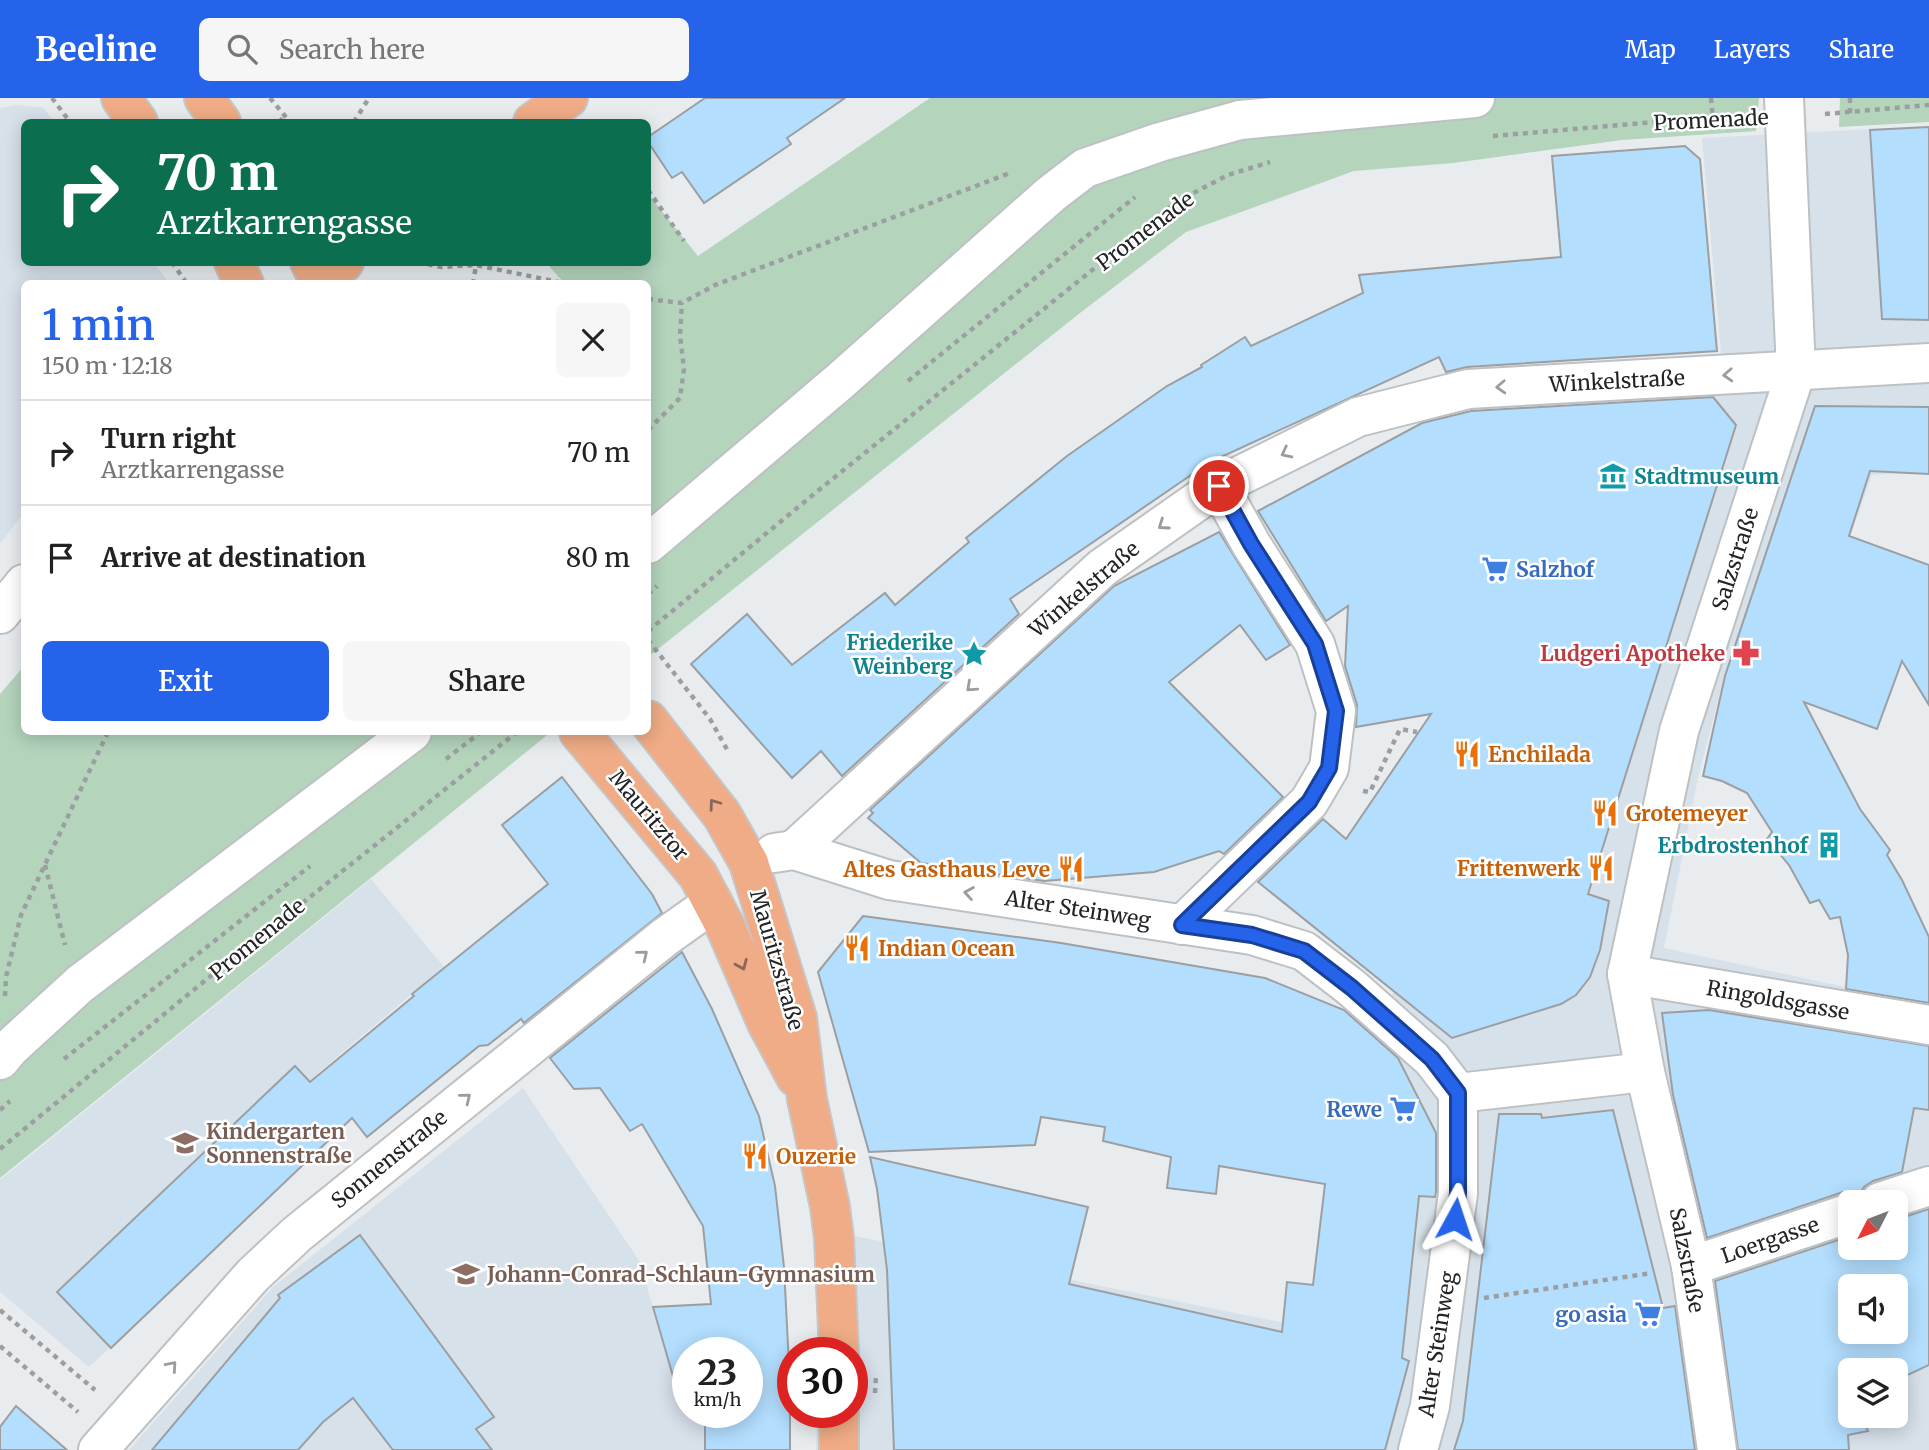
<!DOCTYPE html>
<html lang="en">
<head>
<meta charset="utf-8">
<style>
	:root { --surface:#fff; --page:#f6f6f6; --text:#222; --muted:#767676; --line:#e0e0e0; --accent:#2563eb }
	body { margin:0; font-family:Merriweather,serif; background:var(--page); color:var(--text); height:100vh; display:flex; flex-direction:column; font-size:26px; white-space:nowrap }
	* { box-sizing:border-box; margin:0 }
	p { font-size:23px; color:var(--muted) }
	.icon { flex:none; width:38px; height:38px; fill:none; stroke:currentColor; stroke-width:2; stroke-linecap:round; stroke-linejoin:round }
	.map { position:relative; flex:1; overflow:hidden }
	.details { position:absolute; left:21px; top:182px; width:630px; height:455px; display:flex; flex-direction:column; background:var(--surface); border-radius:10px; box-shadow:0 4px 18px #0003 }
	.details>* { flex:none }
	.guide { position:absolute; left:21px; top:21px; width:630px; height:147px; border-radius:10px; box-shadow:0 4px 18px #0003; background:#0b6e4f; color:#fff; overflow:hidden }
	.needle { width:46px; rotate:228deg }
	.buttons { position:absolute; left:1838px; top:1092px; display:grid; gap:14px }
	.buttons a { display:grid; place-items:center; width:70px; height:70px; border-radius:10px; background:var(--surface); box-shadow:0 4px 18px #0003; font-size:35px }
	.speed { position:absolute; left:672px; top:1239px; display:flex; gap:14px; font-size:35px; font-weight:700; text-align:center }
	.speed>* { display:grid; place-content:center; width:91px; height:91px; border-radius:50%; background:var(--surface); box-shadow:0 4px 18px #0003; line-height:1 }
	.speed small { font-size:18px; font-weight:400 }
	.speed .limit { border:10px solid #d22; background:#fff; color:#111 }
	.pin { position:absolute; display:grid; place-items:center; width:60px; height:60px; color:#fff; margin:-30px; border:4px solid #fff; border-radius:50%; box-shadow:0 2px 7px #0007 }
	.me { position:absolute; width:77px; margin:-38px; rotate:5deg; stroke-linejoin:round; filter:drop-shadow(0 0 5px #0008) }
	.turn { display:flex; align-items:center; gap:24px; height:147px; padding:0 21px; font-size:32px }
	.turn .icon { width:91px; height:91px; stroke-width:2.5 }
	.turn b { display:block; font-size:49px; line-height:60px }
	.round { display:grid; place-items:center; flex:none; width:74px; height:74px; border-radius:10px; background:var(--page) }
	.overview { display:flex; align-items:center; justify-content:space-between; height:119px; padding:0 21px }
	h1 { font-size:42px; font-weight:600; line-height:52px; color:var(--accent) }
	.cta { display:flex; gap:14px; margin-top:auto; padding:14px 21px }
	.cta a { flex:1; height:80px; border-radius:10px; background:var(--accent); color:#fff; font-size:28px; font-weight:600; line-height:80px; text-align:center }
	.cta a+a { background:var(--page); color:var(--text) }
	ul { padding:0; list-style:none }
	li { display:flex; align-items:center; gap:21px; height:105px; padding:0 21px; border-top:2px solid var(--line) }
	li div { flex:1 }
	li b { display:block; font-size:26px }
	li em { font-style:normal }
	header { display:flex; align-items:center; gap:42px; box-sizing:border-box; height:98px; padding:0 35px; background:var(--accent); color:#fff }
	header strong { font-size:33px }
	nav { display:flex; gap:38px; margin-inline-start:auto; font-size:24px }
	.search { width:490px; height:63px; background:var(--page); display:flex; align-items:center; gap:18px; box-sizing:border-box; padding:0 24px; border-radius:10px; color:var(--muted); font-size:26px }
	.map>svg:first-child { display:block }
</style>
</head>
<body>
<header>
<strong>Beeline</strong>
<div class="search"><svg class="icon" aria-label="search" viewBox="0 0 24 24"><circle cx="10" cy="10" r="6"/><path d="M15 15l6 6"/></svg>Search here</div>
<nav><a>Map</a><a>Layers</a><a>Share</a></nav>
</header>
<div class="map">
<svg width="1929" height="1352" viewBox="0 0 1929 1352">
	<rect width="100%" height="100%" fill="#e9ecef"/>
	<!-- built -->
	<g fill="#d7e1ea" fill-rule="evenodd">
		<polygon points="15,7 43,9 54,24 24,24 24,164 154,165 169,185 24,186 24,414 0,446 0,10"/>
		<path d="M1929 28V351L1916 375 1872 377 1790 607 1724 580 1698 680 1664 850 1929 907V1352H816L817 1314H852V1255H818L820 1131 1304 1229 1364 955 1401 878 1614 403 1721 255 1702 40ZM1850 1104H1895V1150H1850ZM1850 1188H1895V1234H1850ZM1850 1272H1895V1318H1850Z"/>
		<polygon points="371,781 444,869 318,975 352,1020 89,1269 0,1194 0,1082"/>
		<polygon points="523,990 640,1164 683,1315 790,1315 790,1352 129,1352 273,1189"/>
	</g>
	<!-- green -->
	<g fill="#b4d4bc">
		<polygon points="930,0 1759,0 1756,33 1622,42 1453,65 1354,73 1186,134 1080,215 648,559 648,186 564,185 548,167 532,165 648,164 648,96 698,158"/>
		<polygon points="1840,0 1929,0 1929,24 1839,29"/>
		<polygon points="24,568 24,634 551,634 0,1080 0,596"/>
	</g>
	<!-- building -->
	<g fill="#b3defe" stroke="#9c9fa2" stroke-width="2" fill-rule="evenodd">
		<polygon points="705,0 845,0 787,40 791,46 704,105 682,74 672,80 648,44 648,39"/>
		<polygon points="1929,29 1929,222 1882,221 1870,32"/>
		<polygon points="1685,48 1700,61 1717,253 1467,269 1446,274 1439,259 1210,364 1010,501 1019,516 842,678 821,653 792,680 691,566 747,516 792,567 885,495 895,507 969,444 966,440 1067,358 1167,288 1202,269 1201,267 1245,239 1251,248 1363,195 1359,177 1561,159 1552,58"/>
		<polygon points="1713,299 1736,327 1588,796 1609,803 1600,852 1590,879 1576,897 1561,906 1452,940 1258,784 1323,721 1346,741 1431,616 1356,629 1357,607 1345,568 1348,508 1326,523 1258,413 1422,325 1471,313"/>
		<polygon points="1815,308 1929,309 1929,376 1870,373 1849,438 1929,467 1929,607 1902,563 1877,631 1804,604 1860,711 1890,752 1887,757 1902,782 1929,839 1929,905 1846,891 1848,857 1840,819 1830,821 1819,802 1810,805 1789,767 1767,741 1772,734 1747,695 1722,683 1703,678 1725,578"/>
		<polygon points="1219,434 1290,547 1266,562 1240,527 1169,584 1283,699 1224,756 1219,753 1154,774 1044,783 921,765 868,720 873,715 870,712 1114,488"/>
		<polygon points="562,679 652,796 662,815 524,925 521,921 488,947 479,948 367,1039 352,1020 111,1250 57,1194 295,968 310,984 414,898 412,896 548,786 502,727"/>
		<polygon points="863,818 1061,845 1265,880 1344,912 1398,960 1436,1035 1436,1094 1435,1099 1419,1098 1402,1260 1409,1263 1385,1352 894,1352 887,1172 877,1091 870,1059 1088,1109 1069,1186 1282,1234 1287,1184 1313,1187 1325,1086 1219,1068 1216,1096 1167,1090 1171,1059 1103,1043 1105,1029 1041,1019 1035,1047 869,1054 818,874"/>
		<polygon points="682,854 712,911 759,1018 775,1088 784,1169 790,1287 790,1352 705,1352 705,1315 694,1314 747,1314 747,1255 688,1255 688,1292 677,1292 653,1209 711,1206 703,1128 642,1026 630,1033 600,990 574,991 550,960"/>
		<polygon points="1709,912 1929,948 1929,1012 1914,1010 1902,1074 1873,1083 1864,1089 1860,1096 1854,1094 1843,1094 1707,1140 1673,997 1662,915"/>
		<polygon points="1613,1012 1663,1210 1675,1208 1695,1352 1454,1352 1463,1323 1499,1016 1541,1016 1542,1020"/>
		<path d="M1929 1111V1267L1895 1283V1272H1850V1318H1890L1896 1324 1866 1329 1868 1333 1848 1337 1849 1352H1738L1715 1183 1850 1138V1150H1895V1122ZM1850 1188H1895V1234H1850Z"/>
		<polygon points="360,1137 494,1319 476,1331 492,1352 393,1352 353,1300 323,1324 298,1352 152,1352 280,1200 278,1197"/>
		<polygon points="16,1308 67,1352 0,1352 0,1329"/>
	</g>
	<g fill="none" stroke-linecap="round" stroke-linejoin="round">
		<!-- minor casing -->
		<g stroke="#bdc1c3" stroke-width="42">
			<g id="minor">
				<polyline points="648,446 839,284 1051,96 1085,70 1160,44 1240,22 1475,0"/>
				<polyline points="0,516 24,486"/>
				<polyline points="794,752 1102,470 1219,388 1358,319 1468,291 1929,265"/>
				<polyline points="774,755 794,752 889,782 1252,837 1304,853 1352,890 1432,961 1458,995 1458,1095 1430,1308 1418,1352"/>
				<polyline points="1182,827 1309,704 1329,670 1336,613 1315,546 1251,446 1219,388"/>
				<polyline points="1627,876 1929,927"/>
				<polyline points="0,962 10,950 80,886 412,634"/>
				<polyline points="1458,995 1645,974"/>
				<polyline points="1880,1104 1929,1088"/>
				<polyline points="1691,1168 1850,1115"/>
				<polyline points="98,1352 253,1177 297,1136 665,839 713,805"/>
				<polyline points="1717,1352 1691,1168 1645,974 1627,876 1679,633 1796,273 1784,0"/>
			</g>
		</g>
		<!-- major casing -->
		<g stroke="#c6c6c6" stroke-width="42">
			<g id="major">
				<polyline points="121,0 138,24"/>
				<polyline points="204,0 221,24"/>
				<polyline points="533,24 568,0"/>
				<polyline points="234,164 244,186"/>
				<polyline points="310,164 321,186 344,164"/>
				<polyline points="648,622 722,717 749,765 768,826 797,920 807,1001 830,1109 834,1141 839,1255"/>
				<polyline points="579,634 698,777 726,830 767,925 796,979"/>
				<polyline points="839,1352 839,1314"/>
			</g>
		</g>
		<!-- path -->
		<g stroke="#9c9fa1" stroke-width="4.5" stroke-dasharray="5 5" stroke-linecap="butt">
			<polyline points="52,0 70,24"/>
			<polyline points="270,0 290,24"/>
			<polyline points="1711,0 1713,22"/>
			<polyline points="1850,0 1850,15"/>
			<polyline points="1825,16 1929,7"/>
			<polyline points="279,24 285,18"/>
			<polyline points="354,24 369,0"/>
			<polyline points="1493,38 1655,24 1743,20"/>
			<polyline points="648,92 684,143"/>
			<polyline points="172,164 187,186"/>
			<polyline points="418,164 441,169 476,167 568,186"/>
			<polyline points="473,186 476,167"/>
			<polyline points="648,201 682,205 715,187 1010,75"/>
			<polyline points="908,283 1135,99"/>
			<polyline points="648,332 680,300 684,271 680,237 682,205"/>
			<polyline points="648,496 657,488"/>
			<polyline points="648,533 825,387 1178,103 1228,77 1270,64"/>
			<polyline points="648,542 710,621 729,655"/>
			<polyline points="446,661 481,634"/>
			<polyline points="1363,693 1370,694 1400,631 1417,634"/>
			<polyline points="45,767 65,847"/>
			<polyline points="5,898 6,879 21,817 108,634"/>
			<polyline points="64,961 310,768"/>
			<polyline points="0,1012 10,1003"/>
			<polyline points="0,1051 207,881 517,634"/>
			<polyline points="1484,1200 1652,1175"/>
			<polyline points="0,1212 95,1292"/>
			<polyline points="0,1248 78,1314"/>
			<polyline points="875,1295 876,1276"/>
		</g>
		<!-- minor -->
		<use href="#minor" stroke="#fff" stroke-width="38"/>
		<!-- major -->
		<use href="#major" stroke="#efac86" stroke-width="38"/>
	</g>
	<!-- one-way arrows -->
	<defs><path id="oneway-chevron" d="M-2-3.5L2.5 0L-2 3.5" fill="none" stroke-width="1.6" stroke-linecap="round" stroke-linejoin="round" transform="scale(1.75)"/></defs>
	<g stroke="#9c9c9d">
		<use href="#oneway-chevron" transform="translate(1728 277) rotate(177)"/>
		<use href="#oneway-chevron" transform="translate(1501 289) rotate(177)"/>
		<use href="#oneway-chevron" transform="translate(1286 355) rotate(153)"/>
		<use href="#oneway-chevron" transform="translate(1163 427) rotate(145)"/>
		<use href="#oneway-chevron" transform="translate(971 589) rotate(138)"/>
		<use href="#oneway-chevron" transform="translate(969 795) rotate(-171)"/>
		<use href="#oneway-chevron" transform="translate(643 857) rotate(-39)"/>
		<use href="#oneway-chevron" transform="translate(466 1000) rotate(-39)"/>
		<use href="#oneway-chevron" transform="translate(172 1268) rotate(-49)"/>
	</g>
	<g stroke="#886856">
		<use href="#oneway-chevron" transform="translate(714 706) rotate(-126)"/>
		<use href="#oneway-chevron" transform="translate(742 867) rotate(67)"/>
	</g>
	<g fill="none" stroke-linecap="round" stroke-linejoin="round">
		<!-- route casing -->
		<g stroke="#184099" stroke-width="18">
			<polyline id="route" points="1219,388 1251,446 1315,546 1336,613 1329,670 1309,704 1182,827 1252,837 1304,853 1352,890 1432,961 1458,995 1458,1095 1455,1121"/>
		</g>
		<!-- route -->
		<use href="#route" stroke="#2563eb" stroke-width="12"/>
	</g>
	<!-- icons -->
	<defs>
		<g id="museum-bare" transform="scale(2.1)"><path d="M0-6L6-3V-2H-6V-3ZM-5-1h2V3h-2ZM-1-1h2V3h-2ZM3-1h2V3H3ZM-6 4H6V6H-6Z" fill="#0f9aa8" stroke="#fff" stroke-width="2.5" paint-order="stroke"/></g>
		<g id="supermarket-bare" transform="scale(2.1)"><path d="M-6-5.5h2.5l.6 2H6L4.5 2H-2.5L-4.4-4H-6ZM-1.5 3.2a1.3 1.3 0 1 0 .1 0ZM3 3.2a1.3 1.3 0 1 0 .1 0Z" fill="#3f7fe0" stroke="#fff" stroke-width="2.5" paint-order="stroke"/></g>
		<g id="pharmacy-bare" transform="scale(2.1)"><path d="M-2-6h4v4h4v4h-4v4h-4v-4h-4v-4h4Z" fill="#e0444e" stroke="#fff" stroke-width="2.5" paint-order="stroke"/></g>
		<g id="sight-bare" transform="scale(2.1)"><path d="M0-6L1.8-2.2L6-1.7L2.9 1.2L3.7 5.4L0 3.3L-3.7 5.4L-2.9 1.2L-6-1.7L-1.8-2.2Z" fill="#0f9aa8" stroke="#fff" stroke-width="2.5" paint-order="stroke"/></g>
		<g id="restaurant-bare" transform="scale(2.1)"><path d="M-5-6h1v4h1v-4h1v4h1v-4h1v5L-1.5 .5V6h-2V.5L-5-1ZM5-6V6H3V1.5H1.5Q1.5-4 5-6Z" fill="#e8710a" stroke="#fff" stroke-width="2.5" paint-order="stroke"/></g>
		<g id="building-bare" transform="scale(2.1)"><path d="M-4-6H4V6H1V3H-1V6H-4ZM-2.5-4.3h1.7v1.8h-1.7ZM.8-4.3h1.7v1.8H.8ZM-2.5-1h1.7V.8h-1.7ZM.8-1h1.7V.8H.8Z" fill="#0f9aa8" stroke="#fff" stroke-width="2.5" paint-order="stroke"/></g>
		<g id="school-bare" transform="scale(2.1)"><path d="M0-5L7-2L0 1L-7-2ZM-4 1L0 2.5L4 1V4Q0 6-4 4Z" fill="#8d6e63" stroke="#fff" stroke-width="2.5" paint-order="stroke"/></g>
	</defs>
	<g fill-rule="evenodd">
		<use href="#museum-bare" x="1613" y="378"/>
		<use href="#supermarket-bare" x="1495" y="471"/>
		<use href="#pharmacy-bare" x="1746" y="555"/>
		<use href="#sight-bare" x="974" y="556"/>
		<use href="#restaurant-bare" x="1467" y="656"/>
		<use href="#restaurant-bare" x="1605" y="715"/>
		<use href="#building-bare" x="1829" y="747"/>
		<use href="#restaurant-bare" x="1601" y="770"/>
		<use href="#restaurant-bare" x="1071" y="771"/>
		<use href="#restaurant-bare" x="857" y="850"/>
		<use href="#supermarket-bare" x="1403" y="1011"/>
		<use href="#school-bare" x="185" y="1045"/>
		<use href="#restaurant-bare" x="755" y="1058"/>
		<use href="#school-bare" x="466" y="1176"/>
		<use href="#supermarket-bare" x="1648" y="1216"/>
	</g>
	<g text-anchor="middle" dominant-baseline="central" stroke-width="5" stroke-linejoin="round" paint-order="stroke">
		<!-- street labels -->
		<g font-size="21" fill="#222425" stroke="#fff">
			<text transform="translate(1711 22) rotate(-3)">Promenade</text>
			<text transform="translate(1145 133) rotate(-37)">Promenade</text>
			<text transform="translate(1617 283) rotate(-3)">Winkelstraße</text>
			<text transform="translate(1735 461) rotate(-72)">Salzstraße</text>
			<text transform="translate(1084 491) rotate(-40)">Winkelstraße</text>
			<text transform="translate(649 717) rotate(50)">Mauritztor</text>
			<text transform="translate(1078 811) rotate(9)">Alter Steinweg</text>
			<text transform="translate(257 841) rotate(-39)">Promenade</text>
			<text transform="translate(777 862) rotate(74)">Mauritzstraße</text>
			<text transform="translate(1778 902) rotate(10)">Ringoldsgasse</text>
			<text transform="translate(389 1061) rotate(-39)">Sonnenstraße</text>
			<text transform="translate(1770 1142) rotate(-19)">Loergasse</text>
			<text transform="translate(1687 1162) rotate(79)">Salzstraße</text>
			<text transform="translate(1437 1246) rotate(-81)">Alter Steinweg</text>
		</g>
		<!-- culture labels -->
		<g font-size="21" font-weight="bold" fill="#0d838f" stroke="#fff" text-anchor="end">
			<text x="1634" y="378" text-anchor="start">Stadtmuseum</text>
			<text x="953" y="544">Friederike<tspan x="953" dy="24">Weinberg</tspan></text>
			<text x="1808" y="747">Erbdrostenhof</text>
		</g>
		<!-- shop labels -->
		<g font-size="21" font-weight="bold" fill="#366cbe" stroke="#fff" text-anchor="end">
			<text x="1516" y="471" text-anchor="start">Salzhof</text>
			<text x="1382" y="1011">Rewe</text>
			<text x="1627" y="1216">go asia</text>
		</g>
		<!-- health labels -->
		<g font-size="21" font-weight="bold" fill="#be3a42" stroke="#fff" text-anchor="end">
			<text x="1725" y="555">Ludgeri Apotheke</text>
		</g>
		<!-- food labels -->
		<g font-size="21" font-weight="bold" fill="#c56008" stroke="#fff" text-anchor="start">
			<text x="1488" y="656">Enchilada</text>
			<text x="1626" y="715">Grotemeyer</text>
			<text x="1580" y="770" text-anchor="end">Frittenwerk</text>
			<text x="1050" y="771" text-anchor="end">Altes Gasthaus Leve</text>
			<text x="878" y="850">Indian Ocean</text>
			<text x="776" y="1058">Ouzerie</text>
		</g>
		<!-- education labels -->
		<g font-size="21" font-weight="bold" fill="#785e54" stroke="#fff" text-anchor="start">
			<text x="206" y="1033">Kindergarten<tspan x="206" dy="24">Sonnenstraße</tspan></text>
			<text x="487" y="1176">Johann-Conrad-Schlaun-Gymnasium</text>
		</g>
	</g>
</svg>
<div class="buttons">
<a><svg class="needle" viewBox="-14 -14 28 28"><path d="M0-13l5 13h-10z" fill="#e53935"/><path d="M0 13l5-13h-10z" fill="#767676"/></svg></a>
<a><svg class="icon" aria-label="sound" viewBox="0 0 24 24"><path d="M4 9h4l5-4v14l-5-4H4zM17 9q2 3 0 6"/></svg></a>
<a><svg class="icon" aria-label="layers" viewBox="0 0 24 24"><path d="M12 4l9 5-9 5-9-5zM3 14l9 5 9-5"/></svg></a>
</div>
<div class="speed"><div>23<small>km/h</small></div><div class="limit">30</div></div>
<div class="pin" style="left:1219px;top:388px;background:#d93025"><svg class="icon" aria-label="arrive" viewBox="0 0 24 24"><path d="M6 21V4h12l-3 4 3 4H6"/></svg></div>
<svg class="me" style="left:1455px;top:1121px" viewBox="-20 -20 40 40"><path d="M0-17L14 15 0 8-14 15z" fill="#2563eb" stroke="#fff" stroke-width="4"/></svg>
<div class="guide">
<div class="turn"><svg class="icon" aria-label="right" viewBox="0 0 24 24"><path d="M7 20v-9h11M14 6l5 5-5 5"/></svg><div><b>70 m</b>Arztkarrengasse</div></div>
</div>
<section class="details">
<div class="overview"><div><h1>1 min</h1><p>150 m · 12:18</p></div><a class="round"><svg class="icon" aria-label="close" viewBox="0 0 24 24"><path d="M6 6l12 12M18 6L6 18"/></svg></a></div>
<ul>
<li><svg class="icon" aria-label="right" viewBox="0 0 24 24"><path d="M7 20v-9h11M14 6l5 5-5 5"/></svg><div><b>Turn right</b><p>Arztkarrengasse</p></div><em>70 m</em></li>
<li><svg class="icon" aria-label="arrive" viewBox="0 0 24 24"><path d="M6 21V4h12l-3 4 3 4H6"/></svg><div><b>Arrive at destination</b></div><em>80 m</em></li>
</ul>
<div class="cta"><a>Exit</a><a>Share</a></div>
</section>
</div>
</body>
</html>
